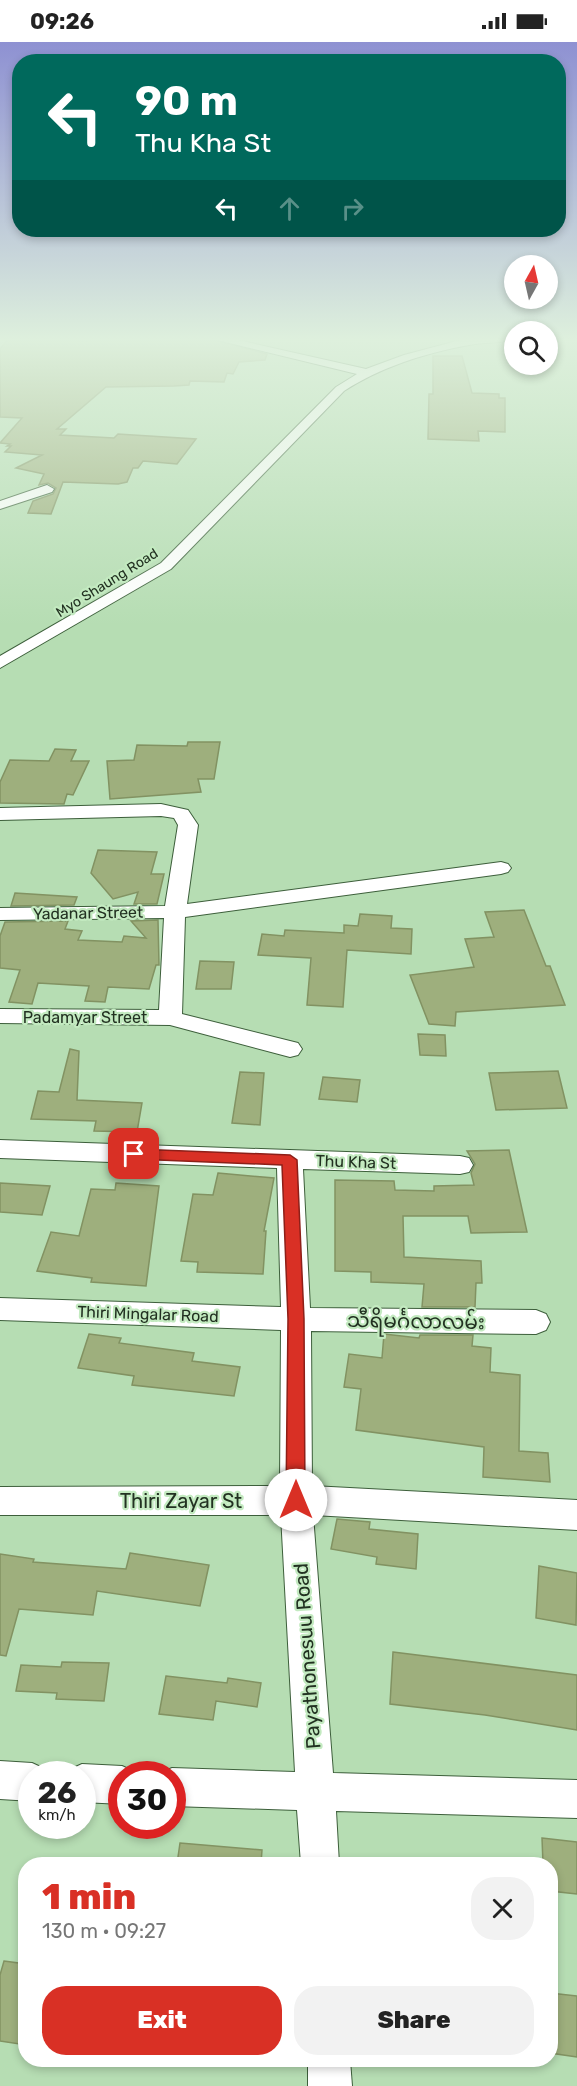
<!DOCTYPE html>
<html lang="en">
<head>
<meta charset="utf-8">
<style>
	:root { --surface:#fff; --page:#f2f2f2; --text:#222; --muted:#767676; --accent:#d93025 }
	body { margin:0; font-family:Rubik,"Noto Sans Myanmar",sans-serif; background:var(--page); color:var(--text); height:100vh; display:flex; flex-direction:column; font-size:22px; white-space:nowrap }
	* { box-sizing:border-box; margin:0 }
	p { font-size:20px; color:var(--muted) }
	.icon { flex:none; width:33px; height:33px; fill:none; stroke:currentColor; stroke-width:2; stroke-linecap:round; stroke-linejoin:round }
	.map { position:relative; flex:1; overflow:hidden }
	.side { position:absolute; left:18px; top:1815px; width:540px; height:210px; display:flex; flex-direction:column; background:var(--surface); border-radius:24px; box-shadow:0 3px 9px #0003 }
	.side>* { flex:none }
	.top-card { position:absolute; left:12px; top:12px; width:554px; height:183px; border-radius:24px; box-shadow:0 3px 9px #0003; background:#00695c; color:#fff; overflow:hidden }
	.needle { width:39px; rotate:8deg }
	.fabs { position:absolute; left:504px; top:213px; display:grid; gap:12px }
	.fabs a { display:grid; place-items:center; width:54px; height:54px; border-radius:50%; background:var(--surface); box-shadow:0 3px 9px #0003; font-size:30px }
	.speed { position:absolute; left:18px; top:1719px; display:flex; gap:12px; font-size:30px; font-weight:700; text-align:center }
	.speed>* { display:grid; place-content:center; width:78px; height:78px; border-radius:50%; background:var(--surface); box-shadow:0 3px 9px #0003; line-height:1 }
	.speed small { font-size:15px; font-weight:400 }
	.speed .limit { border:9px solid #d22; background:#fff; color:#111 }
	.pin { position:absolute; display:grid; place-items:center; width:51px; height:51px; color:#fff; margin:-26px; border-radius:12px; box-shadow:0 3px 9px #0006 }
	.me { position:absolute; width:66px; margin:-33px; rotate:0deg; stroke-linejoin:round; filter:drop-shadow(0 0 4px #0008) }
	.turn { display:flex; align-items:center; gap:21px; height:126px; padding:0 24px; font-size:27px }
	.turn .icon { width:78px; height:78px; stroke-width:2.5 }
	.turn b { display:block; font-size:42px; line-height:51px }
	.lanes { display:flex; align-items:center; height:57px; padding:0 24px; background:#0003; justify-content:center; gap:30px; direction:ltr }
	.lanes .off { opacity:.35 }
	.round { display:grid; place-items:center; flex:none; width:63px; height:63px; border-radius:24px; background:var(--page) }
	.overview { display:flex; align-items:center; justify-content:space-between; height:102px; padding:0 24px }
	h1 { font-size:36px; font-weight:800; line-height:45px; color:var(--accent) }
	.primary-button { display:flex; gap:12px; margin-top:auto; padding:12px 24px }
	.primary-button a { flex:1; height:69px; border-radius:24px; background:var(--accent); color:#fff; font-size:24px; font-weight:800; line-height:69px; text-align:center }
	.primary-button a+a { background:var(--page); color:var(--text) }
	.status { display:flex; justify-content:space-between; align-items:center; height:42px; padding:0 30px; background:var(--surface); direction:ltr }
	.status svg { height:16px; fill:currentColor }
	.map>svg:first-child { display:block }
</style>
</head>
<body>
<div class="status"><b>09:26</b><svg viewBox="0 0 49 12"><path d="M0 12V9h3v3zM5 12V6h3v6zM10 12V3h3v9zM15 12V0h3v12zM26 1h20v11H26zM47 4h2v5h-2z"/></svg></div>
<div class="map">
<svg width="577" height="2044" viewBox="0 0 577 2044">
	<rect width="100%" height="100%" fill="#b6ddb3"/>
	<!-- building -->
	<g fill="#9eaf7d" stroke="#829262" stroke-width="1.5">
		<polygon points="9,296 86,299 86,296 207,296 267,312 265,318 239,320 233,332 227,331 224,340 190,339 189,343 174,344 106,345 57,387 66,387 60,393 114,396 118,392 196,397 177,422 143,419 138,426 133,426 127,440 118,442 63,440 51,472 28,471 33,459 53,452 56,446 48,441 39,443 44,432 16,426 42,413 5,410 11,404 7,404 10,402 0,401 22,376 0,375 0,307"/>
		<polygon points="433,314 462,314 472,351 499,352 499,356 505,356 505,390 478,389 479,399 428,397 429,352 433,352"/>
		<polygon points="188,700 220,700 214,737 198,737 201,750 110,757 107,719 134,718 137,703 187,704"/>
		<polygon points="55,707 76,708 71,719 89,719 73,753 67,752 64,762 0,761 0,740 10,718 49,719"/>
		<polygon points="98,808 157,810 151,832 164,832 157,862 134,862 138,850 113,857 91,831"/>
		<polygon points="15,851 77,855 74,863 11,864"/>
		<polygon points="524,868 546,924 550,924 565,963 456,970 455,984 429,982 410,933 474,925 465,897 494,895 485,870"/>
		<polygon points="360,872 392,874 391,886 412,887 411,912 347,908 343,965 307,963 311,916 258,913 262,892 284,894 285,888 344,891 344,883 358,884"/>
		<polygon points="158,878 159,923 156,923 149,947 108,945 105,960 85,959 89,944 38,941 32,962 9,960 20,928 0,926 0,894 5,880 68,879 65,887 82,889 78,898 122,900 124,894 146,896 131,879"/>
		<polygon points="200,919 234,920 231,947 196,947"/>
		<polygon points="418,992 445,993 446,1014 420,1013"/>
		<polygon points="70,1007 79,1009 77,1058 142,1061 137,1090 94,1089 96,1079 31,1077 38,1049 59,1050"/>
		<polygon points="558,1029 567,1066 496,1068 489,1031"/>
		<polygon points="240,1030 264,1031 260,1083 232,1081"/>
		<polygon points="323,1035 360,1038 357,1060 319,1057"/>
		<polygon points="509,1108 527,1190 471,1191 468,1174 403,1174 404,1215 481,1219 482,1241 476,1241 475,1265 422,1265 424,1242 371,1240 371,1230 335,1229 335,1138 394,1139 395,1148 434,1149 434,1144 474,1143 471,1131 475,1122 467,1109"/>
		<polygon points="218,1131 274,1136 264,1189 266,1189 263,1232 197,1230 198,1220 181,1219 193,1152 213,1153"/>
		<polygon points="0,1141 50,1144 42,1173 0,1170"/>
		<polygon points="116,1141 159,1144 146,1244 91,1240 92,1236 37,1229 51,1190 79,1194 91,1147 115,1148"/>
		<polygon points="89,1292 121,1296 119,1301 194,1311 192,1319 240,1325 234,1354 132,1343 134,1334 78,1326"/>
		<polygon points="384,1292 419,1296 420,1293 473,1293 472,1304 491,1306 490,1330 520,1333 519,1409 548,1411 550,1440 483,1435 484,1405 356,1388 361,1347 344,1345 349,1312 382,1316"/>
		<polygon points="337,1477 370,1480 369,1487 418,1492 416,1527 376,1522 377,1515 331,1507"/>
		<polygon points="130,1511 209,1523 200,1564 97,1549 93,1573 19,1567 6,1614 0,1613 0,1512 34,1517 33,1520 126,1527"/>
		<polygon points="539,1524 577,1531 576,1583 536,1576"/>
		<polygon points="393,1610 577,1633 577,1688 485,1673 390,1662"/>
		<polygon points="62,1620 109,1621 104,1659 56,1657 57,1651 16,1649 21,1623 61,1625"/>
		<polygon points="166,1634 227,1641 228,1636 261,1641 257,1665 216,1659 213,1678 159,1672"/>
		<polygon points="542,1796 577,1800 577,1852 550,1849 550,1822 543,1822"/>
		<polygon points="180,1801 262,1808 261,1822 177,1822"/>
		<polygon points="4,1919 26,1922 26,2003 0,1999 0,1933"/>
		<polygon points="550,1951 577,1954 577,2015 550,2011"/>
	</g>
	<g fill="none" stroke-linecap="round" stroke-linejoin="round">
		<!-- minor casing -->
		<g stroke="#3d5f3b" stroke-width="2">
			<g id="minor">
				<path d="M209 296H229L366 327 404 313 468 296 514 298C499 301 484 300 469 303 425 311 381 325 344 349L171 527 0 626V614L161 521 336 345 357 332Z"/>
				<polygon points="47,443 54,447 52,450 0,467 0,459"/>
				<polygon points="161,762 188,768 198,783 187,862 501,820 508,822 511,826 508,830 501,832 185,875 182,972 298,1001 302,1007 298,1013 290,1015 170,983 0,981 0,967 159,968 164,876 0,878 0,866 165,864 178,783 174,776 161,774 0,778 0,766"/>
				<polygon points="0,1098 460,1114 469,1116 473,1123 469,1130 460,1132 303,1127 310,1266 536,1268 546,1272 550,1280 546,1288 536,1292 311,1289 312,1444 577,1458 577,1488 313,1473 333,1731 577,1738 577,1776 336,1769 339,1822 301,1822 297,1768 172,1764 172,1732 158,1732 172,1726 295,1730 281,1473 0,1473 0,1445 280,1444 281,1288 0,1278 0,1256 281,1265 277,1126 0,1116"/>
				<polygon points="0,1719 32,1721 45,1727 48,1732 32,1732 32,1759 0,1757"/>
				<polygon points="82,1722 122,1724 135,1730 136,1732 122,1732 122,1762 82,1760 82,1732 67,1732 69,1728"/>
				<polygon points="308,2018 350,2018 352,2044 308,2044"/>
			</g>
		</g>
		<!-- minor -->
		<use href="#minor" fill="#fff" fill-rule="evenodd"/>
	</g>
	<!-- sky -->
	<linearGradient id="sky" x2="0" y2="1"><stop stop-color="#8e91d2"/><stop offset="0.51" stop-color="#def0dd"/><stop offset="1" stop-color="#def0dd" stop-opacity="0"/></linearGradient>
	<rect width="577" height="583" fill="url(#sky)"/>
	<!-- route -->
	<polygon fill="#d93025" stroke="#8d1f18" stroke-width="1.5" points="134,1107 290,1113 297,1118 304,1277 305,1458 302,1464 296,1466 289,1464 286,1458 288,1277 282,1123 134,1117 126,1112"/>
	<g text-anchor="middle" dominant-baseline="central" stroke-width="4.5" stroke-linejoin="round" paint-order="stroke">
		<!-- far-street labels -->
		<g font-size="14" fill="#223121" stroke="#c3eac0">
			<text transform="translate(107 541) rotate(-32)">Myo Shaung Road</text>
		</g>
		<!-- street labels -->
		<g font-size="16" fill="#223121" stroke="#c3eac0">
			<text transform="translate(88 871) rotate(-1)">Yadanar Street</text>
			<text x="85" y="975">Padamyar Street</text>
			<text transform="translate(356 1120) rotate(2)">Thu Kha St</text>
			<text transform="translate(148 1272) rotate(2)">Thiri Mingalar Road</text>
		</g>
		<!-- near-street labels -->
		<g font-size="20" fill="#223121" stroke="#c3eac0">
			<text transform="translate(416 1279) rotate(1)">သီရိမင်္ဂလာလမ်း</text>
			<text x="181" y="1459">Thiri Zayar St</text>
			<text transform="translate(307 1614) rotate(-94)">Payathonesuu Road</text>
		</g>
	</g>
</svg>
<div class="fabs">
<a><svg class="needle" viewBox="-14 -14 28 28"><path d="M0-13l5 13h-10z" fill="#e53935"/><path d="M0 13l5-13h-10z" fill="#767676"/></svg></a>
<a><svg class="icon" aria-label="search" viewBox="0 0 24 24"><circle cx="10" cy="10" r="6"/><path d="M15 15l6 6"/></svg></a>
</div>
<div class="speed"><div>26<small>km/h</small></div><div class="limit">30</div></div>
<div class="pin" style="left:134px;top:1112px;background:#d93025"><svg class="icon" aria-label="arrive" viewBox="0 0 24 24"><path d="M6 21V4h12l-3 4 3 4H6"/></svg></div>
<svg class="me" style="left:296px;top:1458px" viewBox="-20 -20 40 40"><circle r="19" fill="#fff"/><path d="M0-13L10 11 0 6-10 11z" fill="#d93025"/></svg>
<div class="top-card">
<div class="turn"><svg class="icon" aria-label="left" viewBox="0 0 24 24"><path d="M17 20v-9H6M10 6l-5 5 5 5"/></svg><div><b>90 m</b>Thu Kha St</div></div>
<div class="lanes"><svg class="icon" aria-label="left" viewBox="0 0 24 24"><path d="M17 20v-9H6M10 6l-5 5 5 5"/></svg><svg class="icon off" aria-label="ahead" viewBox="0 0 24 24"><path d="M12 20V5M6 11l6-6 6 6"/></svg><svg class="icon off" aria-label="right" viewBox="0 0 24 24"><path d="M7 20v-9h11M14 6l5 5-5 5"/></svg></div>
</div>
<section class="side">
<div class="overview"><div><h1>1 min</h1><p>130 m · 09:27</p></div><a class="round"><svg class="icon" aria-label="close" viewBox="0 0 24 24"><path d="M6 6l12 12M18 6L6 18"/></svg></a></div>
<div class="primary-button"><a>Exit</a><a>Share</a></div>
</section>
</div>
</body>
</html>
